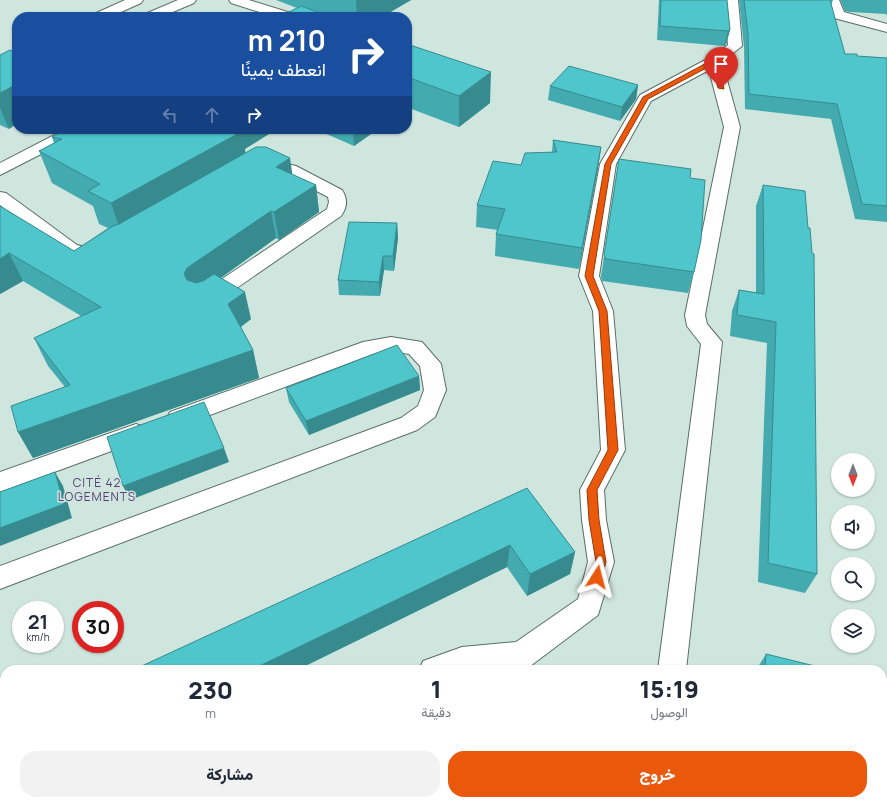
<!DOCTYPE html>
<html lang="ar">
<head>
<meta charset="utf-8">
<style>
	:root { --surface:#fff; --page:#f2f2f3; --text:#1f2937; --muted:#747a83; --accent:#ea580c }
	body { margin:0; font-family:Manrope,Vazirmatn,sans-serif; background:var(--page); color:var(--text); direction:rtl; height:100vh; display:flex; flex-direction:column; font-size:15px; white-space:nowrap }
	* { box-sizing:border-box; margin:0 }
	p { font-size:13px; color:var(--muted) }
	.icon { flex:none; width:22px; height:22px; fill:none; stroke:currentColor; stroke-width:2; stroke-linecap:round; stroke-linejoin:round }
	.map { position:relative; flex:1; overflow:hidden; direction:ltr }
	.panel { position:absolute; left:0px; top:665px; width:887px; height:140px; display:flex; flex-direction:column; background:var(--surface); border-radius:16px 16px 0 0; box-shadow:0 1px 3px #0004; direction:rtl }
	.panel>* { flex:none }
	.hud { position:absolute; left:12px; top:12px; width:400px; height:122px; border-radius:16px; box-shadow:0 1px 3px #0004; direction:rtl; background:#1a4fa0; color:#fff; overflow:hidden }
	.needle { width:26px; rotate:180deg }
	.tools { position:absolute; left:831px; top:453px; display:grid; gap:8px }
	.tools a { display:grid; place-items:center; width:44px; height:44px; border-radius:50%; background:var(--surface); box-shadow:0 1px 3px #0004; font-size:20px }
	.speed { position:absolute; left:12px; top:601px; display:flex; gap:8px; font-size:20px; font-weight:700; text-align:center }
	.speed>* { display:grid; place-content:center; width:52px; height:52px; border-radius:50%; background:var(--surface); box-shadow:0 1px 3px #0004; line-height:1 }
	.speed small { font-size:10px; font-weight:400 }
	.speed .limit { border:6px solid #d22; background:#fff; color:#111 }
	.pin { position:absolute; display:grid; place-items:center; width:34px; height:34px; color:#fff; margin:-41px -17px; border-radius:50% 50% 50% 0; rotate:-45deg; box-shadow:0 0 4px #0007 }
	.pin .icon { rotate:45deg }
	.me { position:absolute; width:44px; margin:-22px; rotate:9deg; stroke-linejoin:round; filter:drop-shadow(0 0 3px #0008) }
	.turn { display:flex; align-items:center; gap:14px; height:84px; padding:0 20px; font-size:18px }
	.turn .icon { width:52px; height:52px; stroke-width:2.5 }
	.turn b { display:block; font-size:28px; line-height:34px }
	.lanes { display:flex; align-items:center; height:38px; padding:0 20px; background:#0003; justify-content:center; gap:20px; direction:ltr }
	.lanes .off { opacity:.35 }
	.eta { display:flex; justify-content:space-evenly; align-items:center; height:68px; text-align:center }
	.eta b { font-size:24px; font-weight:800; line-height:28px }
	.primary-button { display:flex; gap:8px; margin-top:auto; padding:8px 20px }
	.primary-button a { flex:1; height:46px; border-radius:16px; background:var(--accent); color:#fff; font-size:16px; font-weight:800; line-height:46px; text-align:center }
	.primary-button a+a { background:var(--page); color:var(--text) }
	.map>svg:first-child { display:block }
</style>
</head>
<body>
<div class="map">
<svg width="887" height="805" viewBox="0 0 887 805">
	<rect width="100%" height="100%" fill="#cfe6de"/>
	<g fill="none" stroke-linecap="round" stroke-linejoin="round">
		<!-- minor casing -->
		<g stroke="#596e67" stroke-width="2">
			<g id="minor">
				<polygon points="178,0 196,0 194,3 161,17 143,17 145,14"/>
				<polygon points="229,0 249,0 294,14 296,17 275,17 231,3"/>
				<polygon points="724,0 738,0 742,46 722,62 740,127 705,315 707,324 722,342 686,670 658,670 701,344 687,326 685,315 724,127 709,70 651,101 616,164 599,276 613,311 625,450 604,490 606,520 614,562 598,615 525,670 419,670 423,661 462,647 516,642 578,599 588,562 582,520 580,490 601,450 593,311 579,276 600,164 640,95 709,58 728,45"/>
				<polygon points="825,0 839,0 844,12 887,24 887,32 834,18"/>
				<polygon points="66,129 86,129 84,132 0,175 0,163"/>
				<path d="M271 160 296 166 342 190C348 199 347 208 341 216L212 305 205 307 198 305 195 300 198 295 327 209 329 202 328 197 284 174 257 170 255 166 257 162Z"/>
				<path d="M0 192 6 193 77 245C88 249 98 245 110 248L112 252 110 256 84 260 63 253 0 205Z"/>
				<polygon points="391,337 422,342 441,364 446,390 435,417 417,430 0,589 0,566 401,418 418,406 424,390 420,366 409,354 391,351 373,354 178,427 170,424 167,418 170,412 363,342"/>
				<polygon points="136,424 144,427 147,433 144,439 0,492 0,472"/>
				<polygon points="454,800 491,800 489,805 452,805"/>
				<polygon points="641,800 671,800 670,805 640,805"/>
			</g>
		</g>
		<!-- major casing -->
		<g stroke="#596e67" stroke-width="2">
			<polygon id="major" points="125,0 143,0 141,3 110,17 92,17 94,14"/>
		</g>
		<!-- minor -->
		<use href="#minor" fill="#fff" fill-rule="evenodd"/>
		<!-- major -->
		<use href="#major" fill="#fff" fill-rule="evenodd"/>
	</g>
	<!-- wall -->
	<g fill="#43aaaf">
		<polygon points="276,0 411,0 382,17 279,17 297,8"/>
		<polygon points="659,0 727,0 730,30 726,44 724,46 657,40"/>
		<polygon points="739,0 833,0 831,5 845,54 857,56 887,58 887,222 855,219 831,119 745,109 744,47"/>
		<polygon points="840,0 887,0 887,16 886,14 850,12 845,11"/>
		<polygon points="407,44 490,103 459,127 409,108 407,109"/>
		<polygon points="0,55 9,129 0,125"/>
		<polygon points="638,85 636,99 620,121 548,100 550,86"/>
		<polygon points="315,129 378,129 354,146"/>
		<polygon points="52,137 245,149 245,153 316,185 319,212 279,240 276,238 221,278 251,319 241,327 253,350 259,378 33,458 18,432 65,387 48,366 34,338 81,316 23,281 0,294 0,206 74,251 108,228 99,224 93,206 52,183 39,151 54,143"/>
		<polygon points="553,140 601,147 598,168 579,269 495,256 496,234 498,230 476,227 477,205 521,165 552,152"/>
		<polygon points="619,159 690,178 694,272 688,293 602,281 601,276"/>
		<polygon points="763,185 817,574 805,593 758,582 767,343 730,336 732,311 739,290 756,293 756,206"/>
		<polygon points="397,223 398,238 394,271 384,270 380,296 339,295 338,280"/>
		<polygon points="419,376 420,390 309,435 289,402 286,388"/>
		<polygon points="527,488 575,552 570,574 527,596 507,567 297,670"/>
		<polygon points="766,654 819,670 756,670"/>
		<rect x="746" y="800" width="70" height="5"/>
	</g>
	<!-- shaded-wall -->
	<g fill="#378b8e">
		<polygon points="357,0 411,0 382,17 357,17 356,0"/>
		<polygon points="730,30 726,44 724,46 728,31"/>
		<polygon points="491,72 490,103 459,127 459,96"/>
		<polygon points="407,77 409,108 407,109"/>
		<polygon points="17,84 17,124 9,129 0,108 0,93"/>
		<polygon points="638,85 636,99 620,121 622,107"/>
		<polygon points="227,129 277,129 245,149 247,163 122,236 111,203"/>
		<polygon points="353,129 378,129 354,146"/>
		<polygon points="601,147 598,168 579,269 582,248"/>
		<polygon points="290,158 294,185 276,167"/>
		<polygon points="316,185 319,212 279,240 274,212"/>
		<polygon points="271,211 276,238 195,296 192,301 184,274 187,268"/>
		<polygon points="397,223 398,238 394,271 393,256"/>
		<polygon points="9,253 23,281 0,294 0,259"/>
		<polygon points="383,256 384,270 380,296 379,282"/>
		<polygon points="245,292 251,319 235,331 228,304"/>
		<polygon points="253,350 259,378 33,458 18,432"/>
		<polygon points="419,376 420,390 309,435 306,421"/>
		<polygon points="224,448 229,462 130,500 123,486"/>
		<polygon points="55,472 63,486 72,518 0,546 0,528"/>
		<polygon points="510,545 507,567 297,670 251,670"/>
		<polygon points="575,552 570,574 527,596 530,574"/>
		<polygon points="147,800 156,800 157,805 149,805"/>
		<polygon points="403,800 433,800 423,805 394,805"/>
	</g>
	<!-- building -->
	<g fill="#4ec6cb" stroke="#378b8e">
		<polygon points="661,0 727,0 730,30 728,31 660,26"/>
		<polygon points="744,0 830,0 845,54 857,54 857,56 887,58 887,206 862,204 837,104 749,94 748,33"/>
		<polygon points="301,6 331,17 279,17"/>
		<polygon points="407,44 491,72 459,96 407,77"/>
		<polygon points="10,50 17,54 17,84 0,93 0,55"/>
		<polygon points="569,66 638,85 622,107 550,86"/>
		<polygon points="67,129 235,129 241,132 111,203 88,191 100,184 39,151 62,139 52,137"/>
		<polygon points="553,140 601,147 582,248 496,234 505,209 477,205 493,161 521,165 525,153 557,152"/>
		<polygon points="256,147 266,147 290,158 276,167 316,185 274,212 271,211 187,268 184,274 187,280 196,283 203,281 214,274 245,292 228,304 253,350 18,432 11,406 70,385 34,338 101,307 9,253 0,259 0,206 74,251 113,226 119,224"/>
		<polygon points="619,159 691,169 690,178 705,180 701,240 694,272 606,259 604,255"/>
		<polygon points="763,185 805,191 808,228 810,228 812,253 814,254 817,574 768,563 776,322 737,315 739,290 764,294"/>
		<polygon points="349,222 397,223 393,256 383,256 379,282 338,280"/>
		<polygon points="397,345 419,376 306,421 286,388"/>
		<polygon points="204,402 224,448 123,486 107,437"/>
		<polygon points="55,472 64,504 0,528 0,492"/>
		<polygon points="527,488 575,552 530,574 510,545 251,670 133,670"/>
		<polygon points="766,654 819,667 819,670 765,670"/>
		<polygon points="87,800 147,800 149,805 88,805"/>
		<polygon points="272,800 403,800 394,805 262,805"/>
		<rect x="757" y="800" width="59" height="5"/>
	</g>
	<!-- route -->
	<polygon fill="#ea580c" stroke="#983908" points="714,59 717,61 724,89 718,88 712,65 648,99 611,164 593,276 607,311 618,450 597,490 599,520 606,562 601,580 597,582 593,580 592,577 596,562 589,520 587,490 608,450 599,311 585,276 605,164 643,97"/>
	<g text-anchor="middle" dominant-baseline="central" stroke-width="3" stroke-linejoin="round" paint-order="stroke">
		<!-- neighbourhood labels -->
		<g font-size="12" letter-spacing="1" fill="#5a3d78" stroke="#cfe6de">
			<text x="97" y="482">CITÉ 42<tspan x="97" dy="14">LOGEMENTS</tspan></text>
		</g>
	</g>
</svg>
<div class="tools">
<a><svg class="needle" viewBox="-14 -14 28 28"><path d="M0-13l5 13h-10z" fill="#e53935"/><path d="M0 13l5-13h-10z" fill="#747a83"/></svg></a>
<a><svg class="icon" aria-label="sound" viewBox="0 0 24 24"><path d="M4 9h4l5-4v14l-5-4H4zM17 9q2 3 0 6"/></svg></a>
<a><svg class="icon" aria-label="search" viewBox="0 0 24 24"><circle cx="10" cy="10" r="6"/><path d="M15 15l6 6"/></svg></a>
<a><svg class="icon" aria-label="layers" viewBox="0 0 24 24"><path d="M12 4l9 5-9 5-9-5zM3 14l9 5 9-5"/></svg></a>
</div>
<div class="speed"><div>21<small>km/h</small></div><div class="limit">30</div></div>
<div class="pin" style="left:721px;top:88px;background:#d93025"><svg class="icon" aria-label="arrive" viewBox="0 0 24 24"><path d="M6 21V4h12l-3 4 3 4H6"/></svg></div>
<svg class="me" style="left:597px;top:577px" viewBox="-20 -20 40 40"><path d="M0-17L14 15 0 8-14 15z" fill="#ea580c" stroke="#fff" stroke-width="4"/></svg>
<div class="hud">
<div class="turn"><svg class="icon" aria-label="right" viewBox="0 0 24 24"><path d="M7 20v-9h11M14 6l5 5-5 5"/></svg><div><b>210 m</b>انعطف يمينًا</div></div>
<div class="lanes"><svg class="icon off" aria-label="left" viewBox="0 0 24 24"><path d="M17 20v-9H6M10 6l-5 5 5 5"/></svg><svg class="icon off" aria-label="ahead" viewBox="0 0 24 24"><path d="M12 20V5M6 11l6-6 6 6"/></svg><svg class="icon" aria-label="right" viewBox="0 0 24 24"><path d="M7 20v-9h11M14 6l5 5-5 5"/></svg></div>
</div>
<section class="panel">
<div class="eta">
<div><b>15:19</b><p>الوصول</p></div>
<div><b>1</b><p>دقيقة</p></div>
<div><b>230</b><p>m</p></div>
</div>
<div class="primary-button"><a>خروج</a><a>مشاركة</a></div>
</section>
</div>
</body>
</html>
